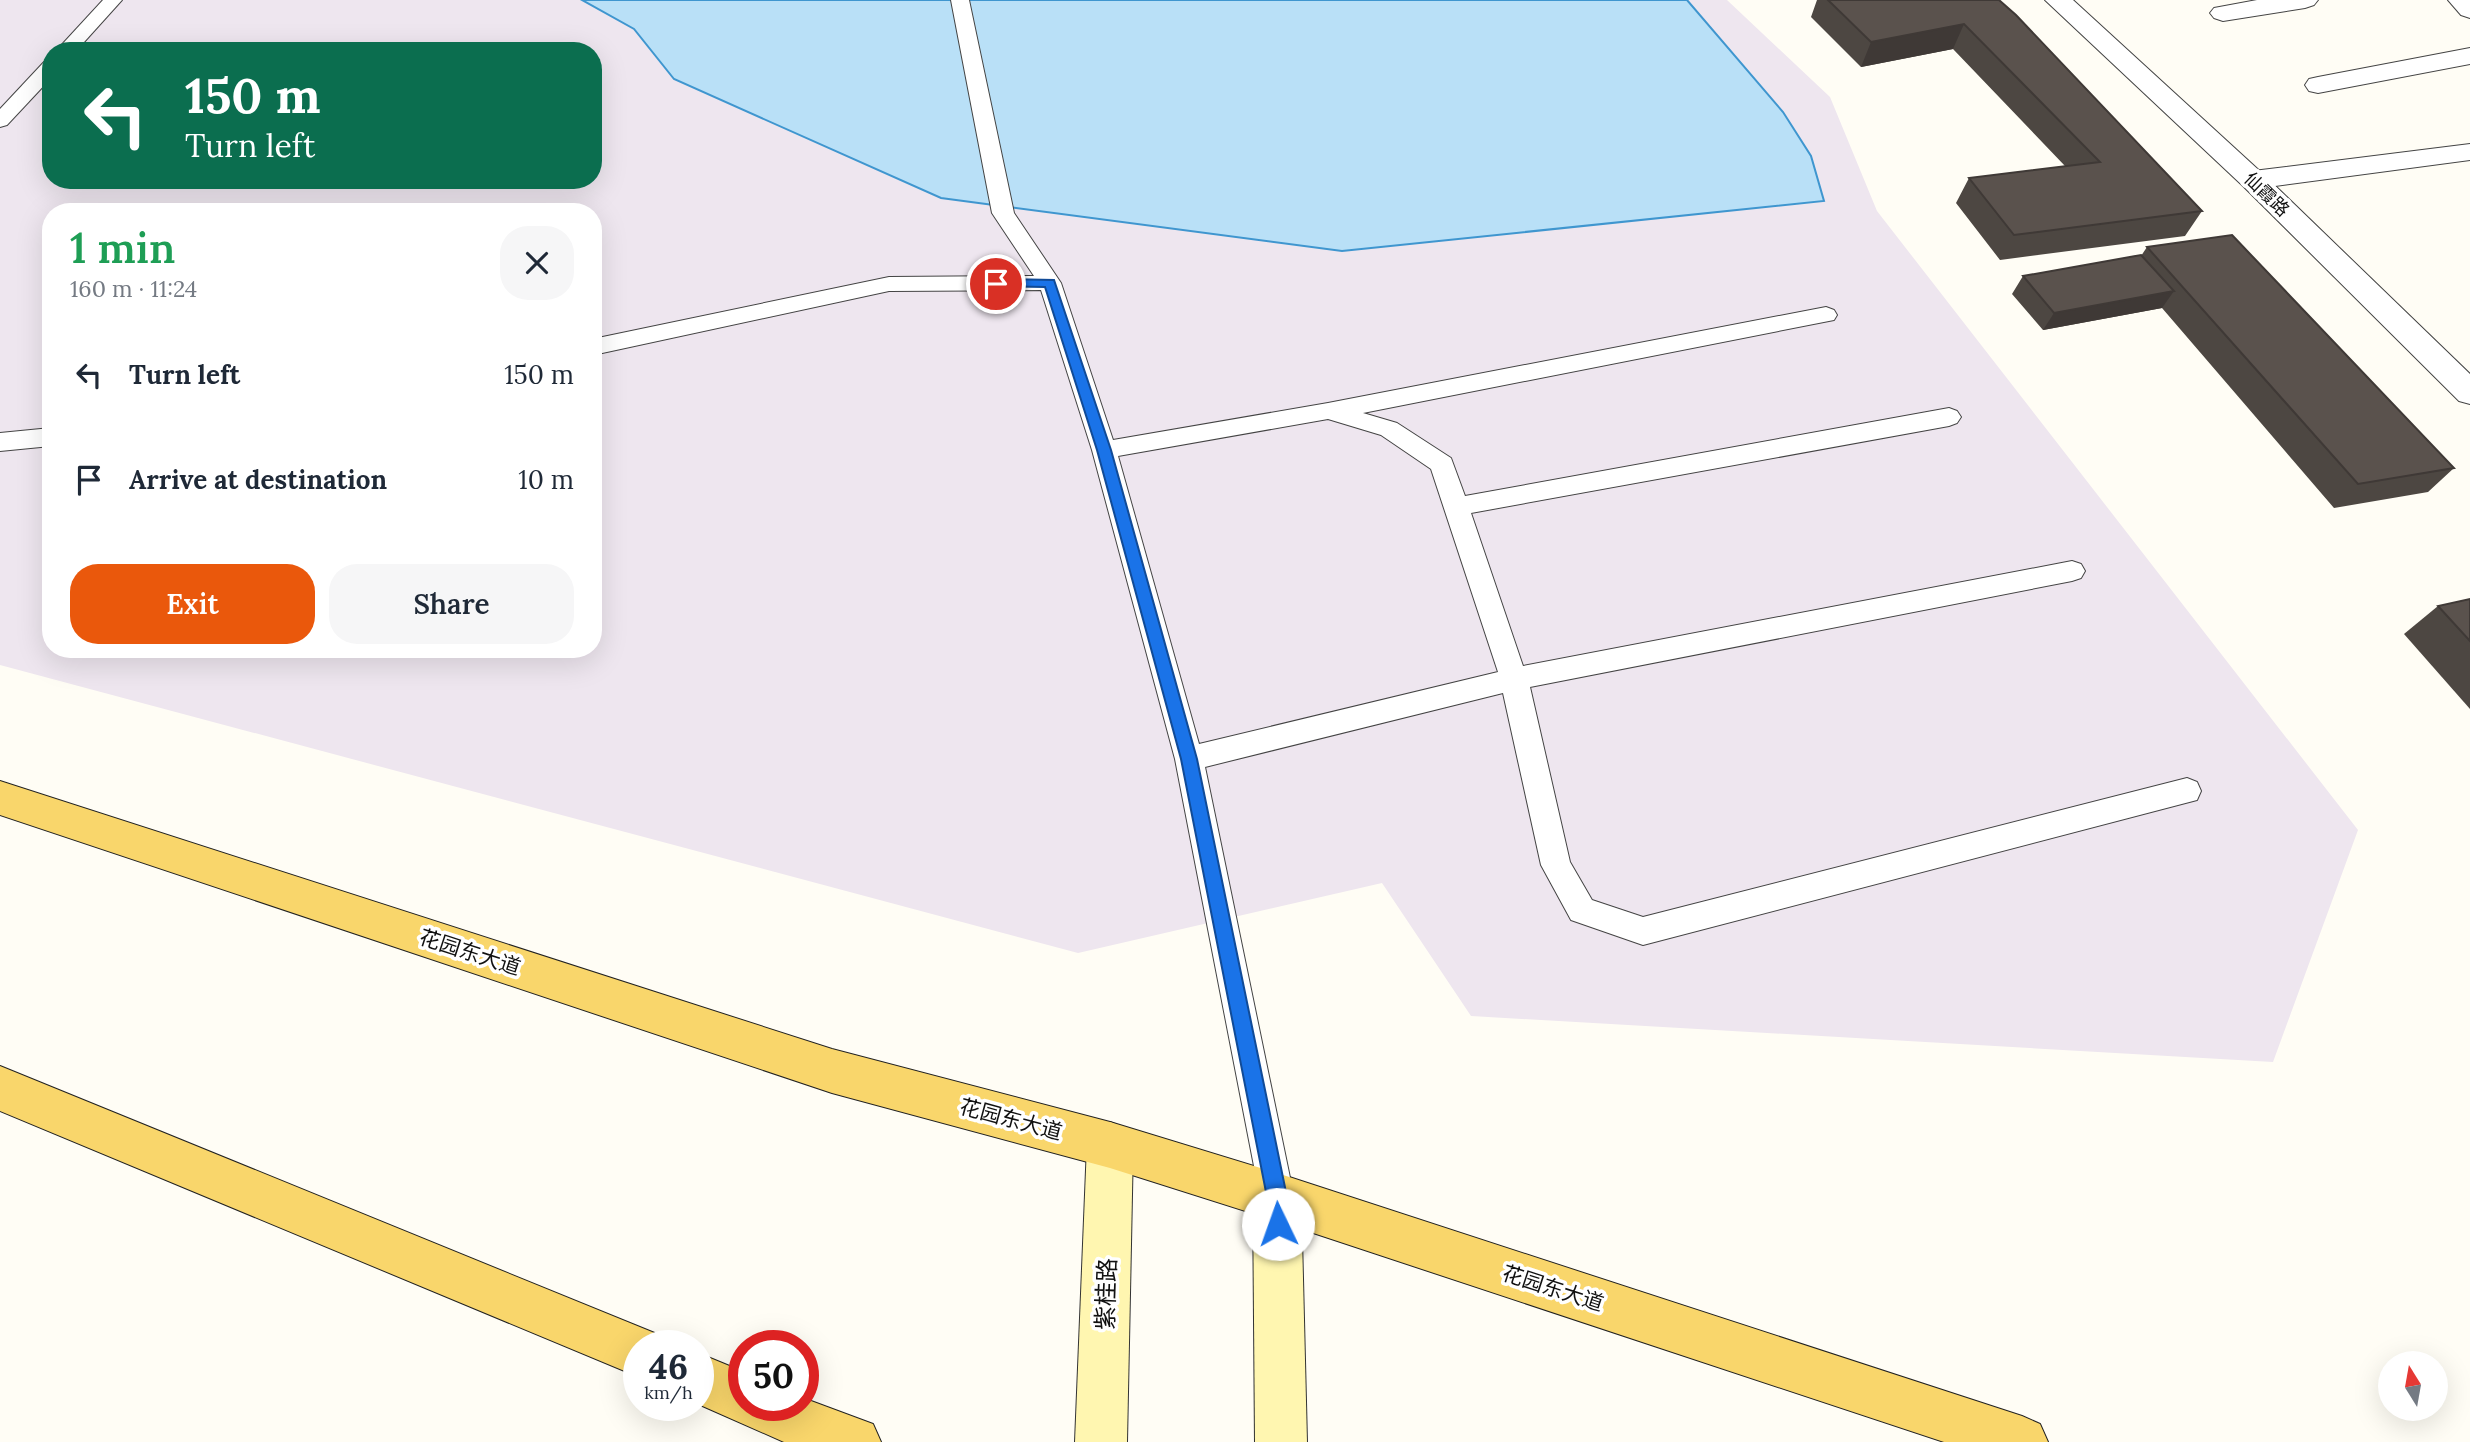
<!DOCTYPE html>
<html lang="en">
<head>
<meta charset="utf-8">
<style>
	:root { --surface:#fff; --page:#f6f6f7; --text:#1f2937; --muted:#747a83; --accent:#ea580c }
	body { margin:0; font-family:Lora,"Noto Sans SC",serif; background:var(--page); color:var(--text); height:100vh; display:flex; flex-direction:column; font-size:26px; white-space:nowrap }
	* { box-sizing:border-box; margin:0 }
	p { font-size:23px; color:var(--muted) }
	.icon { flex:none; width:38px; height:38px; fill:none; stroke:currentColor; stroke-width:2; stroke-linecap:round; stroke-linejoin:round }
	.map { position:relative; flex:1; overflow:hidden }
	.details { position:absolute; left:42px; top:203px; width:560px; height:455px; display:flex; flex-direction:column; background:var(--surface); border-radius:28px; box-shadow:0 7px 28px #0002 }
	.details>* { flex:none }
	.hud { position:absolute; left:42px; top:42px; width:560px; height:147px; border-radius:28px; box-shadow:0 7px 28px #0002; background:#0b6e4f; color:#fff; overflow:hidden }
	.needle { width:46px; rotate:349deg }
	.controls { position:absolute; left:2378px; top:1351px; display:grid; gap:14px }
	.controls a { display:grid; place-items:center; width:70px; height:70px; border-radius:50%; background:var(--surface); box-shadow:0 7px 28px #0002; font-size:35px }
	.speed { position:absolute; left:623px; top:1330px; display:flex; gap:14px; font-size:35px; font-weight:700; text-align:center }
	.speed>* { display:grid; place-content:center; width:91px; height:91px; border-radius:50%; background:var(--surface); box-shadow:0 7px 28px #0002; line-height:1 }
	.speed small { font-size:18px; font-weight:400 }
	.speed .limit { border:10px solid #d22; background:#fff; color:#111 }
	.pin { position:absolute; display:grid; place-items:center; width:60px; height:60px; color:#fff; margin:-30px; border:4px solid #fff; border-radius:50%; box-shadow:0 2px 7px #0007 }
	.me { position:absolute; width:77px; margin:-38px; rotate:357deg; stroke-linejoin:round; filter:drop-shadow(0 0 5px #0008) }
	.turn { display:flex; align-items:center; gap:24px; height:147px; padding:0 28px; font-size:32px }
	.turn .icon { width:91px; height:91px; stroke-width:2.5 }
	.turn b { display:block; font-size:49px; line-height:60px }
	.round { display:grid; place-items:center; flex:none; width:74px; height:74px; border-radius:28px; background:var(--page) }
	.head { display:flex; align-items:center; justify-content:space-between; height:119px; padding:0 28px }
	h1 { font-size:42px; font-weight:600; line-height:52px; color:#1e9e55 }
	.cta { display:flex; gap:14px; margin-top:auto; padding:14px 28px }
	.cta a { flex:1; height:80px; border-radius:28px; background:var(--accent); color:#fff; font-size:28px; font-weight:600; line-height:80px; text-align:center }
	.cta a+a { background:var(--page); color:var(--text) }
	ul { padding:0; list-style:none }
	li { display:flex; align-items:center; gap:21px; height:105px; padding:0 28px }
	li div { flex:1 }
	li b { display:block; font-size:26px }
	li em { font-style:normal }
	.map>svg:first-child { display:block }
</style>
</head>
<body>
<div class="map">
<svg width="2470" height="1442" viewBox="0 0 2470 1442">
	<rect width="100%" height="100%" fill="#fffdf5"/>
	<!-- industrial -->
	<path fill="#eee6ef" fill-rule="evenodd" d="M0 0H1727L1830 97 1877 211 2358 830 2273 1062 1471 1016 1382 883 1078 953 0 665ZM51 51H593V180H51ZM51 212H593V649H51Z"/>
	<!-- water -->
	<polygon fill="#b9e0f7" stroke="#3f96cf" stroke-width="2" points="582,0 1687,0 1783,112 1811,156 1824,201 1342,251 941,198 674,79 634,29"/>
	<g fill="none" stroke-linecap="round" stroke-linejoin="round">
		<!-- service casing -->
		<g stroke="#444" stroke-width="2">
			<g id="service">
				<polygon points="103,0 122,0 76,51 56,51"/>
				<path d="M951 0H969L1014 213 1061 283 1113 440 1328 403 1826 307 1834 310 1837 315 1834 320 1363 413 1397 423 1451 458 1465 496 1949 408 1957 411 1961 417 1957 423 1949 426 1471 513 1523 666 2072 561 2081 564 2085 571 2081 578 2072 581 1530 687 1570 862 1592 900 1643 917 2187 778 2197 782 2201 791 2197 800 1643 945 1571 920 1541 865 1503 693 1205 767 1294 1197 1289 1209 1277 1214 1265 1209 1260 1197 1175 759 1092 450 1041 290 889 291 593 355V339L889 277 1034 276 992 213ZM1328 419 1381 435 1431 469 1498 672 1199 744 1118 456Z"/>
				<polygon points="51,60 51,78 7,125 0,127 0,109 44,62"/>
				<polygon points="51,428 51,446 0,451 0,433"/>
			</g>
		</g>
		<!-- minor casing -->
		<g stroke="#444" stroke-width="2">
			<g id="minor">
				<polygon points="2257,0 2318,0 2314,5 2305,8 2223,21 2214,18 2210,13 2214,8"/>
				<polygon points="2448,0 2470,0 2470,18 2461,15"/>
				<polygon points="2470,48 2470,64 2318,93 2309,91 2305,85 2309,79 2318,77"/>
				<polygon points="2470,144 2470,160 2253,189 2243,186 2239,180 2243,174 2253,171"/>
			</g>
		</g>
		<!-- tertiary casing -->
		<g stroke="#444" stroke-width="2">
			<polygon id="tertiary" points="2045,0 2073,0 2263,174 2470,374 2470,404 2459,401 2243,186"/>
		</g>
		<!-- secondary casing -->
		<g stroke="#333" stroke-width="2">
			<g id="secondary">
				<polygon points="1110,1122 1126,1129 1133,1145 1127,1442 1075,1442 1087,1145 1094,1129"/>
				<polygon points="1277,1173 1294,1180 1301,1197 1307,1442 1255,1442 1253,1197 1260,1180"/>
			</g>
		</g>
		<!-- primary casing -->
		<g stroke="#222" stroke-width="2">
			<g id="primary">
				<polygon points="0,781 832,1049 1110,1122 1277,1173 2022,1416 2040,1424 2048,1442 1944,1442 1277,1221 1110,1168 832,1093 0,815"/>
				<polygon points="0,1066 657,1334 662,1346 639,1346 639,1377 0,1111"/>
				<polygon points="698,1353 744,1372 744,1405 803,1405 803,1398 873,1424 881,1442 784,1442 698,1404"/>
			</g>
		</g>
		<!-- service -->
		<use href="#service" fill="#fff" fill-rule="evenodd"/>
		<!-- minor -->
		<use href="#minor" fill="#fff" fill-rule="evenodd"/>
		<!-- tertiary -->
		<use href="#tertiary" fill="#fff" fill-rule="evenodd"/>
		<!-- secondary -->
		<use href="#secondary" fill="#fff6b0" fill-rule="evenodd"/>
		<!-- primary -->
		<use href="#primary" fill="#f9d66b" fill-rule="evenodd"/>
	</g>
	<!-- wall -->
	<g fill="#4d4742">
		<polygon points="1817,0 1999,0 2202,211 2185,236 2000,260 1956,203 1969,178 2065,166 1953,49 1861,67 1811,17"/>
		<polygon points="2147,247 2454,468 2428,492 2334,508 2162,308 2043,330 2012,294 2023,276 2141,256"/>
		<polygon points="2470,599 2470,709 2404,634 2438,606"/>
	</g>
	<!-- shaded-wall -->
	<g fill="#3f3936">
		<polygon points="1964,24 1953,49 1861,67 1871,42"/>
		<polygon points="2174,291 2162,308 2043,330 2054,313"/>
	</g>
	<!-- building -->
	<g fill="#5a524d" stroke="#3f3936" stroke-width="2">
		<polygon points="1828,0 1999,0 2016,15 2202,211 2014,235 1969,178 2100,162 1964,24 1871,42"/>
		<polygon points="2232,235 2454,468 2358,484 2147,247"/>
		<polygon points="2141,255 2174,291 2054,313 2023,276"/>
		<polygon points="2470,599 2470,641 2438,606"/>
	</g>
	<!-- route -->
	<polygon fill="#1a73e8" stroke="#114b97" stroke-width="2" points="996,279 1054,280 1111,450 1197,759 1287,1197 1287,1224 1285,1231 1278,1234 1270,1231 1268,1224 1267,1197 1181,759 1097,450 1045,287 992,286 990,284"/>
	<g text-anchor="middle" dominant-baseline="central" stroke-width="7" stroke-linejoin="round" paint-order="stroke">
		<!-- far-street labels -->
		<g font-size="18" fill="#111" stroke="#fff">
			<text transform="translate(2267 194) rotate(44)">仙霞路</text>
		</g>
		<!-- street labels -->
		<g font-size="21" fill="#111" stroke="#fff">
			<text transform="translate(470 952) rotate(18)">花园东大道</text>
			<text transform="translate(1011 1119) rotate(15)">花园东大道</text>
			<text transform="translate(1553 1288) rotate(18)">花园东大道</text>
		</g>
		<!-- near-street labels -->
		<g font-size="24" fill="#111" stroke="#fff">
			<text transform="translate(1106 1294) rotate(-88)">紫桂路</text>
		</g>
	</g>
</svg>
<div class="controls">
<a><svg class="needle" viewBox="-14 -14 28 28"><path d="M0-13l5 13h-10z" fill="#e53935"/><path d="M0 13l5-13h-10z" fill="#747a83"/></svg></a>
</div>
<div class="speed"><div>46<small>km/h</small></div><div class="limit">50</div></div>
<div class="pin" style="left:996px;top:284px;background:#d93025"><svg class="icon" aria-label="arrive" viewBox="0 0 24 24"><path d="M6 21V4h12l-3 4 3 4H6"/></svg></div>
<svg class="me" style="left:1278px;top:1224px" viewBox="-20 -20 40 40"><circle r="19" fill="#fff"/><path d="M0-13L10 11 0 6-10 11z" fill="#1a73e8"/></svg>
<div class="hud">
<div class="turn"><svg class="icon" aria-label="left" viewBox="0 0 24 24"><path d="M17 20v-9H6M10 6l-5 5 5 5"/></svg><div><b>150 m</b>Turn left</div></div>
</div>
<section class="details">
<div class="head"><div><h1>1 min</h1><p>160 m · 11:24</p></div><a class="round"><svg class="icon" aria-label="close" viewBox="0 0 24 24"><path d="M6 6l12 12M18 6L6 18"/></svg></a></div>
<ul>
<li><svg class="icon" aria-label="left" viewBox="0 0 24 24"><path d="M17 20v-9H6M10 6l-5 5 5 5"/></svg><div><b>Turn left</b></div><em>150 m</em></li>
<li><svg class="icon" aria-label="arrive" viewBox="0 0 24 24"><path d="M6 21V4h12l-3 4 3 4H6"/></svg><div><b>Arrive at destination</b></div><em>10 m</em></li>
</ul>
<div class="cta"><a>Exit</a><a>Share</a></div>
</section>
</div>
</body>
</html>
